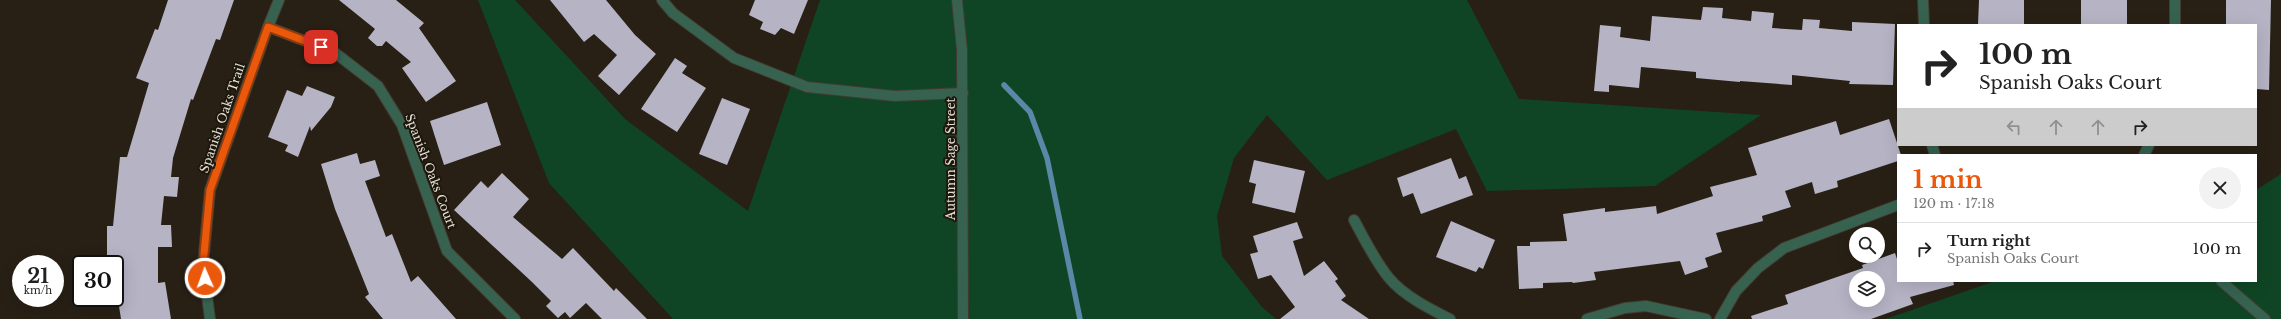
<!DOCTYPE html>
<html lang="en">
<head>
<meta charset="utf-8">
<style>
	:root { --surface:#fff; --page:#f2f2f2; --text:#222; --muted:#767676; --line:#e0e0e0; --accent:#ea580c }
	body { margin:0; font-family:"Libre Baskerville",serif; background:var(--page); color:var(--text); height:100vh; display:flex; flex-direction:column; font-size:15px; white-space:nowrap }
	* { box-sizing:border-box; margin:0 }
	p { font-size:13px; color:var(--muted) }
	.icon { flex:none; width:22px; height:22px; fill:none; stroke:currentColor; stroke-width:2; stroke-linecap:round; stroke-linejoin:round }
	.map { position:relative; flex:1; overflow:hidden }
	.drawer { position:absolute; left:1897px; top:154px; width:360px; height:128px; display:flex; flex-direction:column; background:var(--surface); border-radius:0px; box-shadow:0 4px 16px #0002 }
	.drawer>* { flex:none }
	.hud { position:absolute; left:1897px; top:24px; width:360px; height:122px; border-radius:0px; box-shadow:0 4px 16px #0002; background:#fff; color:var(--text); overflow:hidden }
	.fabs { position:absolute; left:1849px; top:227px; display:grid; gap:8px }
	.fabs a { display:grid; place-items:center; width:36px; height:36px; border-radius:50%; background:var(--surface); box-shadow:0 4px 16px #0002; font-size:20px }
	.speed { position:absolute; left:12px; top:255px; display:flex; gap:8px; font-size:20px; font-weight:700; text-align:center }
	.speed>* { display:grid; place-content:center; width:52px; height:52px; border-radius:50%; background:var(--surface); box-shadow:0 4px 16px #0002; line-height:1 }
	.speed small { font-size:10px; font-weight:400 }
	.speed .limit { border:2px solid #111; border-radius:6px; background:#fff; color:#111 }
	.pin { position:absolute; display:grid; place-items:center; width:34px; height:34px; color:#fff; margin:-17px; border-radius:8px; box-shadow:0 2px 6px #0006 }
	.me { position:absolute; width:44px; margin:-22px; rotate:358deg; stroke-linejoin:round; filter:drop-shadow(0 0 3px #0008) }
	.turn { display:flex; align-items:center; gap:14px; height:84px; padding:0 16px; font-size:18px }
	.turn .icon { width:52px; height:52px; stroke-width:2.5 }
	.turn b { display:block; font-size:28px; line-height:34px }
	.lanes { display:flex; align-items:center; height:38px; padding:0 16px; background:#0003; justify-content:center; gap:20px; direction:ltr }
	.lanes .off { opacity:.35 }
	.round { display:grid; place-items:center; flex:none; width:42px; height:42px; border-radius:21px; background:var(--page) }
	.headline { display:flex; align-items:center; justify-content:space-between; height:68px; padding:0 16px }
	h1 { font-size:24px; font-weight:700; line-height:30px; color:var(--accent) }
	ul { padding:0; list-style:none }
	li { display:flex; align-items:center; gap:12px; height:52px; padding:0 16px; border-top:1px solid var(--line) }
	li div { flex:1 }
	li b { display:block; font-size:15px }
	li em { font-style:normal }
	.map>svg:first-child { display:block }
</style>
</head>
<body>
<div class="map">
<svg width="2281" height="319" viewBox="0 0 2281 319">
	<rect width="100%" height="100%" fill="#282015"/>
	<!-- green -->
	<g fill="#0f4525">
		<polygon points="478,0 515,0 625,119 748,211 820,0 1467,0 1519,99 1761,115 1655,186 1487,191 1456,129 1327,180 1267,115 1234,158 1217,216 1222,256 1262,307 1276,319 673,319 549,183"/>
		<polygon points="2281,174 2281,319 1886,319 1995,281 2256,281 2256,190"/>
	</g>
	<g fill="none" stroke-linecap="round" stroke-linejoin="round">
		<!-- stream -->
		<polyline stroke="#5a88a7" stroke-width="5.5" points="1004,85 1030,112 1047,158 1080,319"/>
	</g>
	<!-- building -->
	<g fill="#b5b3c4" fill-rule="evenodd">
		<polygon points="168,0 234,0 220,40 216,39 193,100 191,99 173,158 171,177 179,177 177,197 164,196 161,225 171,225 172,247 158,247 158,283 165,282 171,319 121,319 115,280 115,264 107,264 107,226 113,226 120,157 127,157 149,83 136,78 155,29 158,30"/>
		<polygon points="339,0 396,0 424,23 419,28 456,81 426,102 402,68 411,62 386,41 382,46 377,46 368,38 375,29"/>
		<polygon points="550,0 606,0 635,35 656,54 619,95 598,76 617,55 594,34 584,42"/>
		<polygon points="755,0 808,0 794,34 781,28 775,35 760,29 763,22 749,15"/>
		<polygon points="1979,0 2024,0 2024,25 1978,25"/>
		<rect x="2081" y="0" width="46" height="25"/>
		<polygon points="2226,0 2271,0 2269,90 2256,89 2256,25 2226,25"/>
		<polygon points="1703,7 1723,8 1722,18 1751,21 1752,11 1774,13 1772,28 1802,30 1803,19 1820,20 1819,28 1852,31 1852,22 1895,24 1893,85 1849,84 1850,81 1792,75 1792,85 1740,81 1740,82 1696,78 1696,72 1641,67 1639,88 1609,85 1609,92 1594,91 1600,25 1621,27 1620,37 1650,41 1652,16 1701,20"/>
		<polygon points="675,58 687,66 682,73 706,88 677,132 641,109"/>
		<polygon points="307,86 335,97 331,107 311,131 310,126 298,157 285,151 288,145 268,137 287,90 302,96"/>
		<polygon points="722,98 750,109 727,165 699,154"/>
		<polygon points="487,102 501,145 444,165 430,121"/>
		<polygon points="1889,119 1901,155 1898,155 1898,161 1837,181 1838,187 1815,194 1812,182 1785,191 1791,207 1762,216 1763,221 1716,233 1722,252 1705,258 1708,267 1685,275 1680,261 1594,272 1596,280 1573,283 1572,282 1543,283 1543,288 1519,289 1517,246 1530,246 1530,242 1567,241 1563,214 1605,208 1605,212 1656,206 1657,214 1713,196 1710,187 1757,175 1748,148 1836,121 1840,135"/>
		<polygon points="357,153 360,164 375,160 380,176 365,181 386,237 392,234 411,282 418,276 456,319 383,319 365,297 369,294 335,209 321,164"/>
		<polygon points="1451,158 1459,179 1466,176 1473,195 1421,214 1413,193 1403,197 1397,178"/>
		<polygon points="1254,160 1305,171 1295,213 1252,203 1256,184 1249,182"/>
		<polygon points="502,173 529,199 513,217 562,259 573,248 614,291 616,288 647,319 602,319 586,303 570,318 565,312 558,318 546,306 551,301 532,282 454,210 481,181 488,188"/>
		<polygon points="1451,221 1495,240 1483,269 1479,267 1476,272 1436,257"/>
		<polygon points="1297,222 1303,238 1293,241 1304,276 1324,261 1338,279 1335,281 1346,296 1341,300 1369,319 1280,319 1295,307 1271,275 1258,279 1250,254 1258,252 1253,236"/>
		<path d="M1895 253 1898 262V281H1953L1954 285 1910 297 1913 304 1871 319H1752L1751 316 1788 304 1785 295 1863 268 1862 265ZM1856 278H1878V300H1856Z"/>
	</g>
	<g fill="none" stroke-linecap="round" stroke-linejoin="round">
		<!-- minor casing -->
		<g stroke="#423b30" stroke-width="12">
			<g id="minor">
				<polyline points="662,0 673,13 734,58 807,87 895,96 963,93"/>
				<polyline points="957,0 962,50 963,319"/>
				<polyline points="1923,0 1924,25"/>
				<polyline points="2175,0 2175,25"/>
				<polyline points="268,27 334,52 378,86 402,125 447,251 515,319"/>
				<polyline points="1932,145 1935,155"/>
				<polyline points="2144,155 2149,145"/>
				<path d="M1354 220C1365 240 1375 261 1389 278 1404 296 1430 309 1450 319"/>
				<polyline points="2221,281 2265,319"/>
				<polyline points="210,319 203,265 210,190 268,27 279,0"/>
				<polyline points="1587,319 1625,308 1646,306 1706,319"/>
				<polyline points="1720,319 1736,291 1758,268 1784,248 1898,205"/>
			</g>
		</g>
		<!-- minor -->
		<use href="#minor" stroke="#376250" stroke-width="10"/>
	</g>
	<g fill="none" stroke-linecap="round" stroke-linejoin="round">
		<!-- route casing -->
		<g stroke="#983908" stroke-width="10">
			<polyline id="route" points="205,278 203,265 210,190 268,27 321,47"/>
		</g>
		<!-- route -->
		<use href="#route" stroke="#ea580c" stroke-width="7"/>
	</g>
	<g text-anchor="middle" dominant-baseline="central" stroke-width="4" stroke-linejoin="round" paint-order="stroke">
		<!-- street labels -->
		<g font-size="12" fill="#e5e0d8" stroke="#1e170c">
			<text transform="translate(222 118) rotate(-71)">Spanish Oaks Trail</text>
			<text transform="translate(950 159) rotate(-90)">Autumn Sage Street</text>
			<text transform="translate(431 171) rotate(69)">Spanish Oaks Court</text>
		</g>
	</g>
</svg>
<div class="fabs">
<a><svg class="icon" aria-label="search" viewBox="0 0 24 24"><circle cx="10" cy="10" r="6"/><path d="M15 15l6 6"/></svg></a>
<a><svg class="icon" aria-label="layers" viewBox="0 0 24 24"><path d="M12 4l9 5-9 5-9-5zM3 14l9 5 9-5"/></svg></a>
</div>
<div class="speed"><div>21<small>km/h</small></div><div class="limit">30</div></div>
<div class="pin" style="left:321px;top:47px;background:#d93025"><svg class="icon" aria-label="arrive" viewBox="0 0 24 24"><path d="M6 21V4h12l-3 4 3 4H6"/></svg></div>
<svg class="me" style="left:205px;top:278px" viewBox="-20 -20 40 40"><circle r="17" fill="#ea580c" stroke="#fff" stroke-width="3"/><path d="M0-11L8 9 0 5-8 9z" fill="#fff"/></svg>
<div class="hud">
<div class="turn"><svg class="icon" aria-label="right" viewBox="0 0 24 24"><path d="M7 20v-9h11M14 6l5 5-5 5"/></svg><div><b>100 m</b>Spanish Oaks Court</div></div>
<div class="lanes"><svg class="icon off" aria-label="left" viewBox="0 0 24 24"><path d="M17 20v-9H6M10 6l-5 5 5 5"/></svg><svg class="icon off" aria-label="ahead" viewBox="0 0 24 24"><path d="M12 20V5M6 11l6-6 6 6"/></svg><svg class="icon off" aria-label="ahead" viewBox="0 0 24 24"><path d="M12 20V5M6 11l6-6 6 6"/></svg><svg class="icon" aria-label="right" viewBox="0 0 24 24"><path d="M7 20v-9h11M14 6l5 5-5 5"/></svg></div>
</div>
<section class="drawer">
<div class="headline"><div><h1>1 min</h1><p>120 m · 17:18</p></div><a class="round"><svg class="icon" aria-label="close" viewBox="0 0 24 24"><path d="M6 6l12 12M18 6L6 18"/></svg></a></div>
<ul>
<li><svg class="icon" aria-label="right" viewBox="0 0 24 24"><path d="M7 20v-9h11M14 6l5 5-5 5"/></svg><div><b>Turn right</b><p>Spanish Oaks Court</p></div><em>100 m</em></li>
</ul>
</section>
</div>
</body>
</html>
